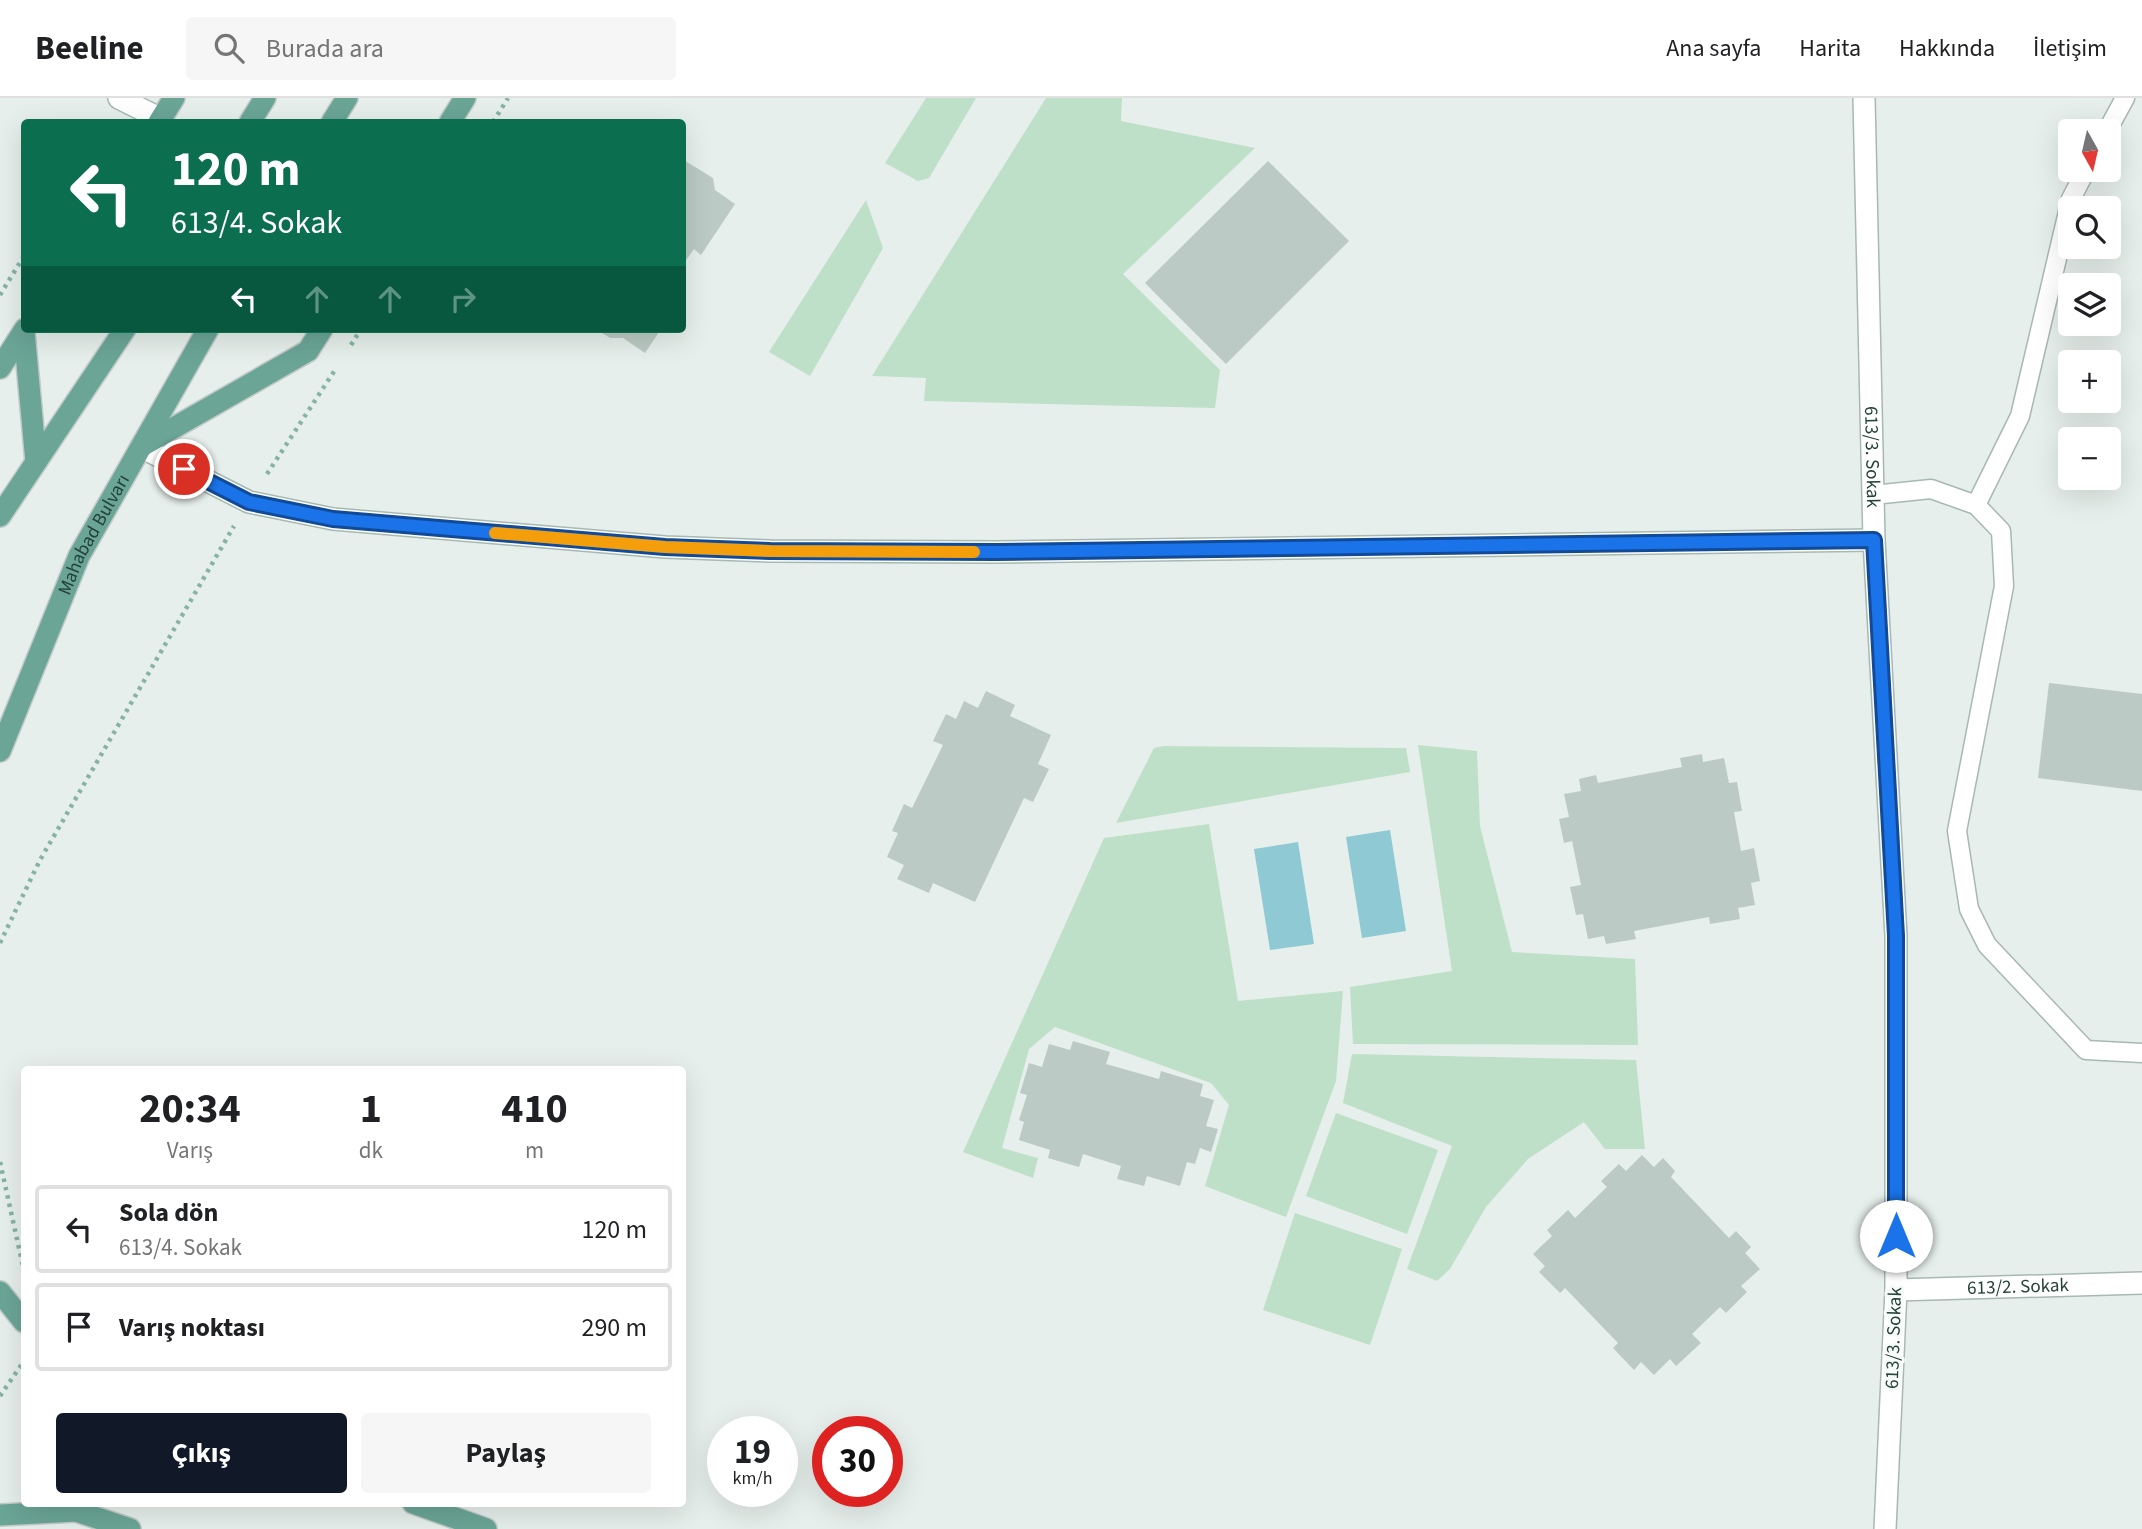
<!DOCTYPE html>
<html lang="tr">
<head>
<meta charset="utf-8">
<style>
	:root { --surface:#fff; --page:#f6f6f6; --text:#202124; --muted:#757577; --line:#e0e0e0; --accent:#111827 }
	body { margin:0; font-family:"Source Sans 3",sans-serif; background:var(--page); color:var(--text); height:100vh; display:flex; flex-direction:column; font-size:26px; white-space:nowrap }
	* { box-sizing:border-box; margin:0 }
	p { font-size:23px; color:var(--muted) }
	.icon { flex:none; width:38px; height:38px; fill:none; stroke:currentColor; stroke-width:2; stroke-linecap:round; stroke-linejoin:round }
	.map { position:relative; flex:1; overflow:hidden }
	.side { position:absolute; left:21px; top:968px; width:665px; height:441px; display:flex; flex-direction:column; background:var(--surface); border-radius:7px; box-shadow:0 7px 28px #0002 }
	.side>* { flex:none }
	.banner { position:absolute; left:21px; top:21px; width:665px; height:214px; border-radius:7px; box-shadow:0 7px 28px #0002; background:#0b6e4f; color:#fff; overflow:hidden }
	.needle { width:46px; rotate:172deg }
	.tools { position:absolute; left:2058px; top:21px; display:grid; gap:14px }
	.tools a { display:grid; place-items:center; width:63px; height:63px; border-radius:7px; background:var(--surface); box-shadow:0 7px 28px #0002; font-size:35px }
	.speed { position:absolute; left:707px; top:1318px; display:flex; gap:14px; font-size:35px; font-weight:700; text-align:center }
	.speed>* { display:grid; place-content:center; width:91px; height:91px; border-radius:50%; background:var(--surface); box-shadow:0 7px 28px #0002; line-height:1 }
	.speed small { font-size:18px; font-weight:400 }
	.speed .limit { border:10px solid #d22; background:#fff; color:#111 }
	.pin { position:absolute; display:grid; place-items:center; width:60px; height:60px; color:#fff; margin:-30px; border:4px solid #fff; border-radius:50%; box-shadow:0 2px 7px #0007 }
	.me { position:absolute; width:77px; margin:-38px; rotate:0deg; stroke-linejoin:round; filter:drop-shadow(0 0 5px #0008) }
	.turn { display:flex; align-items:center; gap:24px; height:147px; padding:0 35px; font-size:32px }
	.turn .icon { width:91px; height:91px; stroke-width:2.5 }
	.turn b { display:block; font-size:49px; line-height:60px }
	.lanes { display:flex; align-items:center; height:66px; padding:0 35px; background:#0003; justify-content:center; gap:35px; direction:ltr }
	.lanes .off { opacity:.35 }
	.eta { display:flex; justify-content:space-evenly; align-items:center; height:119px; text-align:center }
	.eta b { font-size:42px; font-weight:700; line-height:49px }
	.button { display:flex; gap:14px; margin-top:auto; padding:14px 35px }
	.button a { flex:1; height:80px; border-radius:7px; background:var(--accent); color:#fff; font-size:28px; font-weight:700; line-height:80px; text-align:center }
	.button a+a { background:var(--page); color:var(--text) }
	ul { padding:0; list-style:none }
	li { display:flex; align-items:center; gap:21px; height:88px; margin:0 14px 10px; padding:0 21px; border:4px solid var(--line); border-radius:7px }
	li div { flex:1 }
	li b { display:block; font-size:26px }
	li em { font-style:normal }
	header { display:flex; align-items:center; gap:42px; box-sizing:border-box; height:98px; padding:0 35px; background:var(--surface); border-bottom:2px solid var(--line) }
	header strong { font-size:33px }
	nav { display:flex; gap:38px; margin-inline-start:auto; font-size:24px }
	.search { width:490px; height:63px; background:var(--page); display:flex; align-items:center; gap:18px; box-sizing:border-box; padding:0 24px; border-radius:7px; color:var(--muted); font-size:26px }
	.map>svg:first-child { display:block }
</style>
</head>
<body>
<header>
<strong>Beeline</strong>
<div class="search"><svg class="icon" aria-label="search" viewBox="0 0 24 24"><circle cx="10" cy="10" r="6"/><path d="M15 15l6 6"/></svg>Burada ara</div>
<nav><a>Ana sayfa</a><a>Harita</a><a>Hakkında</a><a>İletişim</a></nav>
</header>
<div class="map">
<svg width="2142" height="1431" viewBox="0 0 2142 1431">
	<rect width="100%" height="100%" fill="#e6efeb"/>
	<!-- green -->
	<g fill="#bfe0c8">
		<polygon points="926,0 976,0 929,80 918,83 885,65"/>
		<polygon points="1046,0 1122,0 1121,23 1255,50 1123,176 1220,272 1215,310 924,303 926,280 872,278"/>
		<polygon points="866,102 883,150 810,278 769,254"/>
		<polygon points="1418,647 1477,653 1480,728 1512,854 1635,861 1638,947 1353,946 1350,889 1452,873"/>
		<polygon points="1164,648 1406,650 1410,674 1116,725 1154,650"/>
		<polygon points="1209,726 1238,903 1343,893 1336,983 1286,1119 1205,1088 1229,1007 1211,985 1055,929 1029,951 1002,1050 1038,1060 1033,1080 963,1054 1104,740"/>
		<polygon points="1352,956 1636,962 1645,1051 1605,1051 1584,1024 1528,1061 1486,1109 1450,1171 1437,1183 1407,1171 1452,1048 1343,1005"/>
		<polygon points="1336,1015 1438,1052 1407,1136 1306,1098"/>
		<polygon points="1295,1115 1402,1151 1370,1247 1263,1212"/>
	</g>
	<!-- water -->
	<g fill="#8ec9d4">
		<polygon points="1390,732 1406,833 1362,840 1346,739"/>
		<polygon points="1298,744 1314,846 1270,852 1254,751"/>
	</g>
	<!-- building -->
	<g fill="#bbcac4">
		<polygon points="682,61 713,80 715,92 735,106 701,157 694,151 682,168"/>
		<polygon points="1268,63 1349,143 1226,266 1145,185"/>
		<polygon points="596,231 661,231 645,255 623,240 610,240"/>
		<polygon points="2049,585 2142,596 2142,693 2038,680"/>
		<polygon points="986,593 1015,607 1010,618 1051,637 1038,666 1049,671 1033,704 1024,700 975,804 933,785 929,795 897,781 904,767 887,759 898,735 892,733 904,706 912,710 943,647 933,643 946,616 956,621 964,603 978,610"/>
		<polygon points="1702,656 1703,664 1724,660 1729,685 1737,684 1742,713 1734,714 1741,753 1754,750 1760,783 1751,785 1755,807 1738,810 1740,821 1710,826 1709,819 1634,833 1636,841 1606,846 1604,838 1588,841 1583,816 1576,817 1570,789 1581,787 1572,743 1564,745 1559,721 1569,719 1564,696 1581,693 1579,681 1596,677 1598,685 1682,669 1680,660"/>
		<polygon points="1073,943 1110,954 1106,966 1159,981 1161,973 1203,986 1200,998 1214,1002 1206,1028 1218,1031 1211,1054 1200,1050 1195,1066 1187,1064 1180,1088 1147,1078 1144,1088 1117,1081 1121,1068 1083,1056 1079,1069 1048,1060 1050,1052 1019,1042 1024,1024 1019,1022 1027,997 1020,995 1029,965 1042,969 1049,946 1070,952"/>
		<polygon points="1642,1057 1654,1069 1663,1060 1675,1073 1671,1079 1729,1140 1736,1133 1751,1149 1745,1155 1760,1171 1741,1188 1747,1194 1726,1215 1720,1209 1692,1236 1701,1245 1676,1268 1670,1261 1654,1277 1641,1264 1634,1272 1613,1250 1618,1245 1565,1190 1560,1195 1539,1174 1545,1168 1533,1156 1552,1138 1547,1132 1568,1112 1575,1120 1607,1089 1601,1083 1619,1066 1626,1073"/>
	</g>
	<g fill="none" stroke-linecap="round" stroke-linejoin="round">
		<!-- service casing -->
		<g stroke="#a8b8b2" stroke-width="21">
			<g id="service">
				<polyline points="2107,33 2125,0"/>
				<polyline points="1873,397 1931,391 1976,407 2001,433 2004,488 1957,733 1969,811 1987,847 2086,952 2142,955"/>
				<polyline points="1976,407 2020,318 2071,101 2086,72"/>
			</g>
		</g>
		<!-- minor casing -->
		<g stroke="#a8b8b2" stroke-width="24">
			<g id="minor">
				<path id="s1" d="M1864 0 1874 442 1896 838V1192L1885 1431"/>
				<polyline points="141,349 249,404 333,421 665,449 770,453 996,454 1874,442"/>
				<path id="s2" d="M1896 1192 2142 1185"/>
			</g>
		</g>
		<!-- tertiary casing -->
		<g stroke="#a8b8b2" stroke-width="24">
			<polyline id="tertiary" points="119,0 161,21"/>
		</g>
		<!-- primary casing -->
		<g stroke="#c2cac8" stroke-width="24">
			<g id="primary">
				<polyline points="159,24 174,0"/>
				<polyline points="250,24 265,0"/>
				<polyline points="332,24 347,0"/>
				<polyline points="450,24 465,0"/>
				<polyline points="24,233 36,364"/>
				<polyline points="0,270 25,231"/>
				<polyline points="142,348 308,253 322,231"/>
				<polyline points="0,418 125,231"/>
				<path id="s3" d="M0 653 79 458 208 231"/>
				<polyline points="0,1194 24,1224"/>
				<polyline points="413,1405 486,1431"/>
				<polyline points="0,1417 76,1413 130,1431"/>
			</g>
		</g>
		<!-- path -->
		<g stroke="#86b3a5" stroke-width="4.5" stroke-dasharray="3.5 5" stroke-linecap="butt">
			<polyline points="493,24 508,0"/>
			<polyline points="0,197 24,158"/>
			<polyline points="351,247 361,231"/>
			<polyline points="267,376 335,272"/>
			<polyline points="0,845 40,762 234,428"/>
			<polyline points="0,1064 24,1173"/>
			<polyline points="0,1298 24,1263"/>
		</g>
		<!-- service -->
		<use href="#service" stroke="#fff" stroke-width="18"/>
		<!-- minor -->
		<use href="#minor" stroke="#fff" stroke-width="21"/>
		<!-- tertiary -->
		<use href="#tertiary" stroke="#fff" stroke-width="21"/>
		<!-- primary -->
		<use href="#primary" stroke="#6aa596" stroke-width="21"/>
	</g>
	<g fill="none" stroke-linecap="round" stroke-linejoin="round">
		<!-- route casing -->
		<g stroke="#114b97" stroke-width="18">
			<polyline id="route" points="184,371 249,404 333,421 665,449 770,453 996,454 1874,442 1896,838 1896,1138"/>
		</g>
		<!-- route -->
		<use href="#route" stroke="#1a73e8" stroke-width="12"/>
		<!-- slow -->
		<polyline stroke="#f59e0b" stroke-width="12" points="495,435 665,449 770,453 974,454"/>
	</g>
	<g text-anchor="middle" dominant-baseline="central" stroke-width="6" stroke-linejoin="round" paint-order="stroke">
		<!-- street labels -->
		<g font-size="19" fill="#24423a" stroke="#f7fbf9">
			<text stroke="none"><textPath href="#s1" startOffset="359">613/3. Sokak</textPath></text>
			<text stroke="none"><textPath href="#s3" startOffset="236">Mahabad Bulvarı</textPath></text>
			<text stroke="none"><textPath href="#s2" startOffset="122">613/2. Sokak</textPath></text>
			<text transform="translate(1894 1240) rotate(-88)">613/3. Sokak</text>
		</g>
	</g>
</svg>
<div class="tools">
<a><svg class="needle" viewBox="-14 -14 28 28"><path d="M0-13l5 13h-10z" fill="#e53935"/><path d="M0 13l5-13h-10z" fill="#757577"/></svg></a>
<a><svg class="icon" aria-label="search" viewBox="0 0 24 24"><circle cx="10" cy="10" r="6"/><path d="M15 15l6 6"/></svg></a>
<a><svg class="icon" aria-label="layers" viewBox="0 0 24 24"><path d="M12 4l9 5-9 5-9-5zM3 14l9 5 9-5"/></svg></a>
<a>+</a>
<a>−</a>
</div>
<div class="speed"><div>19<small>km/h</small></div><div class="limit">30</div></div>
<div class="pin" style="left:184px;top:371px;background:#d93025"><svg class="icon" aria-label="arrive" viewBox="0 0 24 24"><path d="M6 21V4h12l-3 4 3 4H6"/></svg></div>
<svg class="me" style="left:1896px;top:1138px" viewBox="-20 -20 40 40"><circle r="19" fill="#fff"/><path d="M0-13L10 11 0 6-10 11z" fill="#1a73e8"/></svg>
<div class="banner">
<div class="turn"><svg class="icon" aria-label="left" viewBox="0 0 24 24"><path d="M17 20v-9H6M10 6l-5 5 5 5"/></svg><div><b>120 m</b>613/4. Sokak</div></div>
<div class="lanes"><svg class="icon" aria-label="left" viewBox="0 0 24 24"><path d="M17 20v-9H6M10 6l-5 5 5 5"/></svg><svg class="icon off" aria-label="ahead" viewBox="0 0 24 24"><path d="M12 20V5M6 11l6-6 6 6"/></svg><svg class="icon off" aria-label="ahead" viewBox="0 0 24 24"><path d="M12 20V5M6 11l6-6 6 6"/></svg><svg class="icon off" aria-label="right" viewBox="0 0 24 24"><path d="M7 20v-9h11M14 6l5 5-5 5"/></svg></div>
</div>
<section class="side">
<div class="eta">
<div><b>20:34</b><p>Varış</p></div>
<div><b>1</b><p>dk</p></div>
<div><b>410</b><p>m</p></div>
</div>
<ul>
<li><svg class="icon" aria-label="left" viewBox="0 0 24 24"><path d="M17 20v-9H6M10 6l-5 5 5 5"/></svg><div><b>Sola dön</b><p>613/4. Sokak</p></div><em>120 m</em></li>
<li><svg class="icon" aria-label="arrive" viewBox="0 0 24 24"><path d="M6 21V4h12l-3 4 3 4H6"/></svg><div><b>Varış noktası</b></div><em>290 m</em></li>
</ul>
<div class="button"><a>Çıkış</a><a>Paylaş</a></div>
</section>
</div>
</body>
</html>
